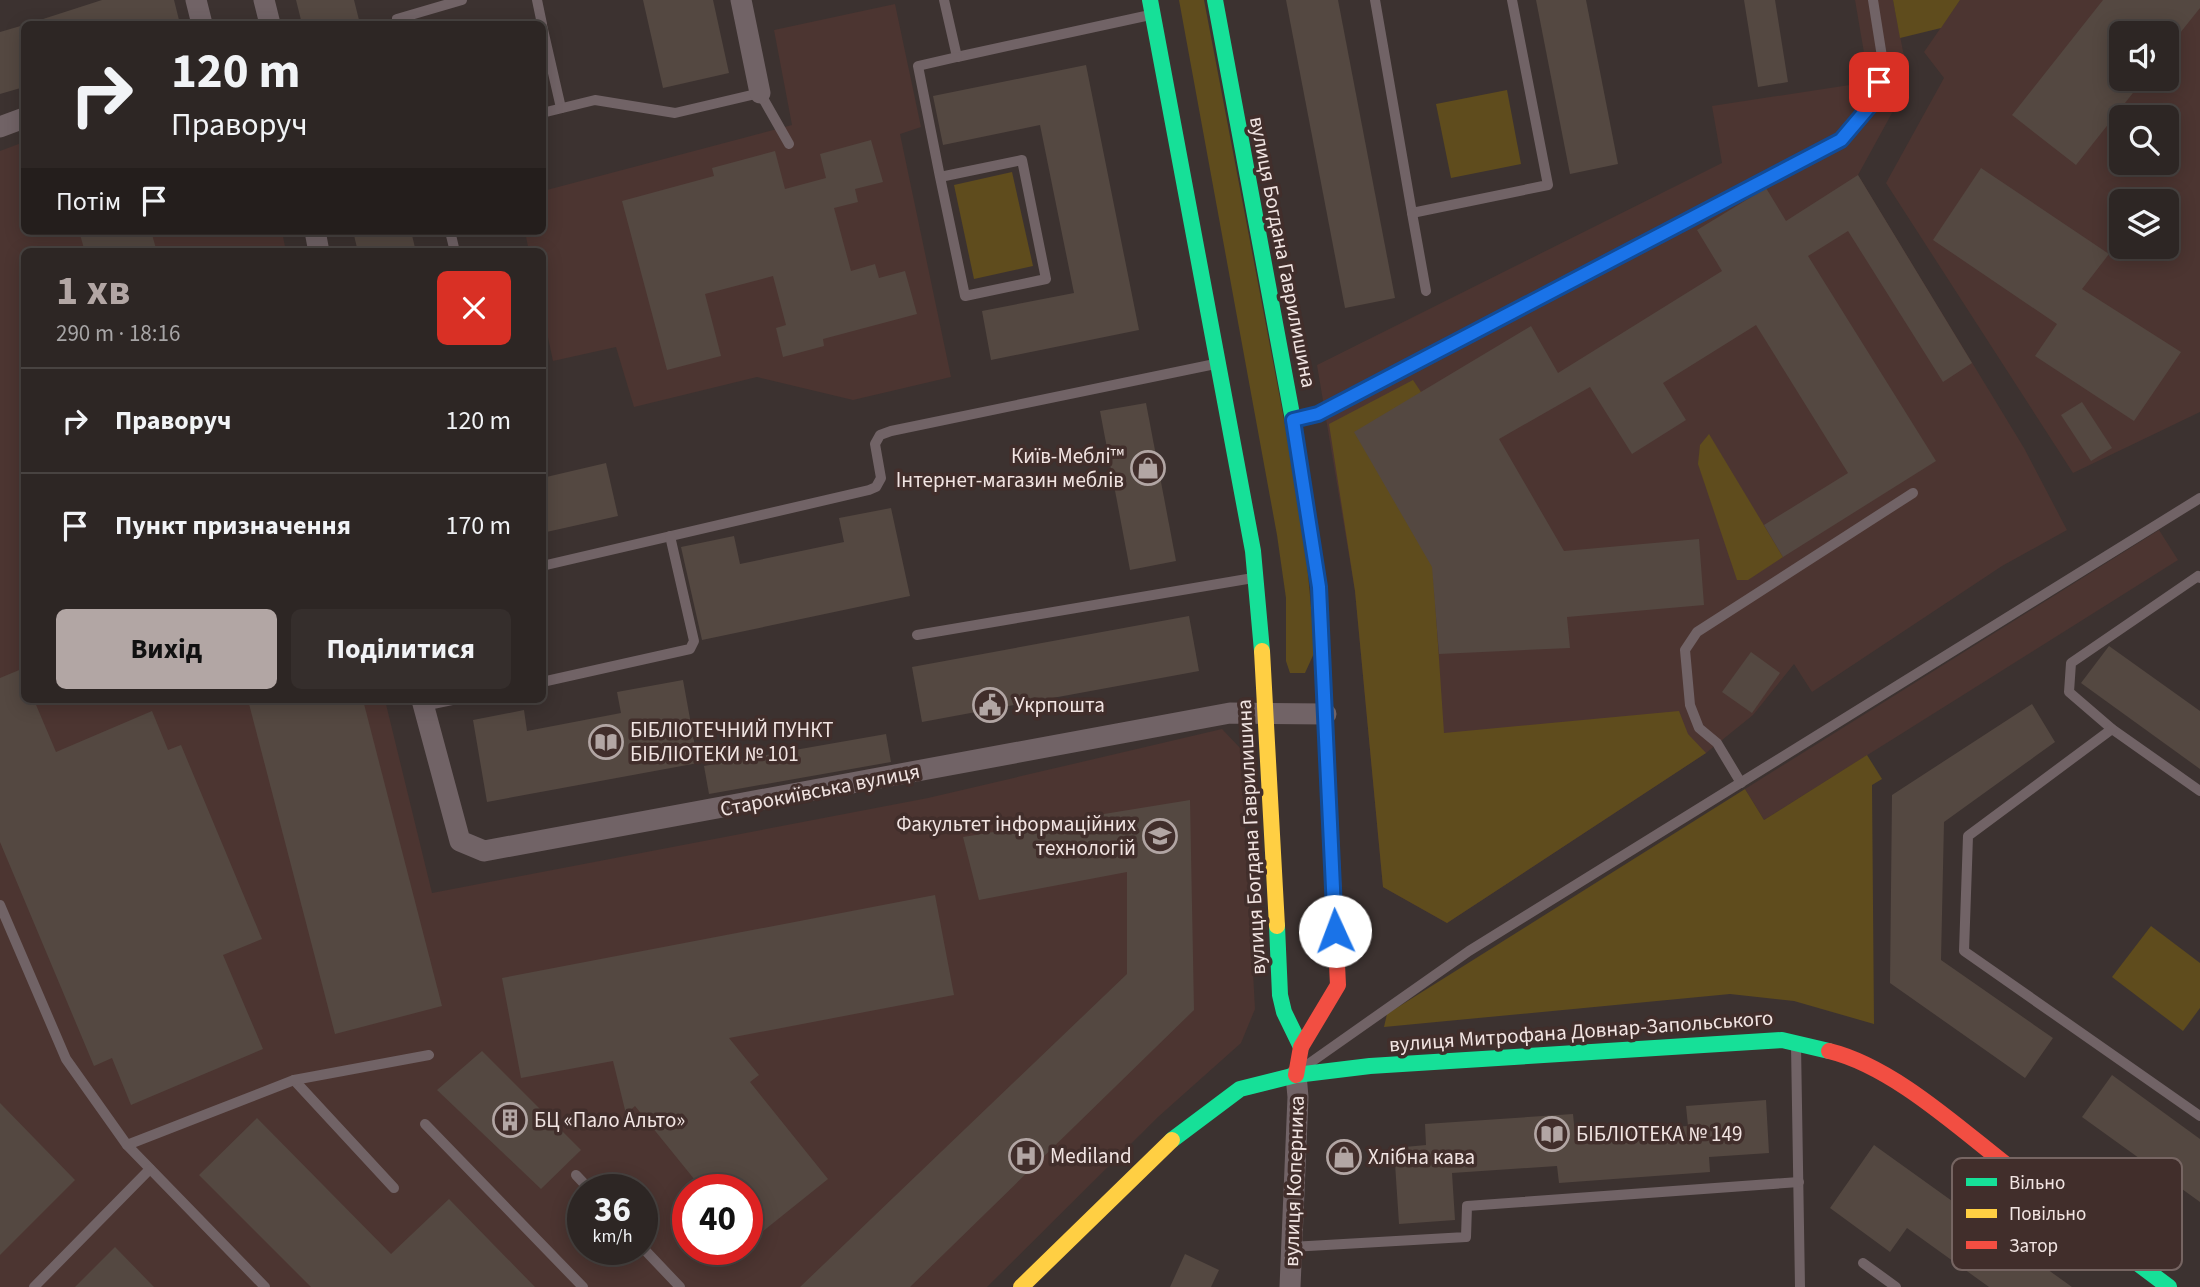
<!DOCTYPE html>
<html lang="uk">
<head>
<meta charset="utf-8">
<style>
	:root { --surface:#2d2624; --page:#352e2c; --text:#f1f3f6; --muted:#a7a5a6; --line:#484341; --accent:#b2a6a4 }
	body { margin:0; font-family:"Source Sans 3",sans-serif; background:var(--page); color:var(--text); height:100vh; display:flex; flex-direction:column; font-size:26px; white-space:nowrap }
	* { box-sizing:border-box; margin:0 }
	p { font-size:23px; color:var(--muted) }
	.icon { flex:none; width:38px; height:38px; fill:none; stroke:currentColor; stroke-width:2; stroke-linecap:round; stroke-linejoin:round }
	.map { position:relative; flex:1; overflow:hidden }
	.details { position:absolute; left:21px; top:248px; width:525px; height:455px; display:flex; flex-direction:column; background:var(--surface); border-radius:10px; box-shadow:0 4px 18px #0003,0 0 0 2px var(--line) }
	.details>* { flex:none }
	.hud { position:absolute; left:21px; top:21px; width:525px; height:214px; border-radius:10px; box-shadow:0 4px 18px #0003,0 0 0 2px var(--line); background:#2d2624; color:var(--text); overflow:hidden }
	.fabs { position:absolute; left:2109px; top:21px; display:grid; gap:14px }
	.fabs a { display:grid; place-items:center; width:70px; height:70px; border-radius:10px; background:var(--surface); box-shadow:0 4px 18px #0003,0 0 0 2px var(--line); font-size:35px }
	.speed { position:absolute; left:567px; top:1174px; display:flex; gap:14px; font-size:35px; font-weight:700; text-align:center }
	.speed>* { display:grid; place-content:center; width:91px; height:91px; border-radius:50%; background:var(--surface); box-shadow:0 4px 18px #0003,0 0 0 2px var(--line); line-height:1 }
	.speed small { font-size:18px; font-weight:400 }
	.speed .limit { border:10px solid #d22; background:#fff; color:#111 }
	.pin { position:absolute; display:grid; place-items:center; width:60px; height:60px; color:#fff; margin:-30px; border-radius:14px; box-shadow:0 4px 10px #0006 }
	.me { position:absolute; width:77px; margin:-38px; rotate:358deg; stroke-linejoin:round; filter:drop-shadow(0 0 5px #0008) }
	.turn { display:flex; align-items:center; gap:24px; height:147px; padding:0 35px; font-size:32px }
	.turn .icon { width:91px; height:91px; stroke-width:2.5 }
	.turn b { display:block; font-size:49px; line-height:60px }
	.then { display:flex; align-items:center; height:66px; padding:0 35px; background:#0003; gap:14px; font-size:26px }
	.round { display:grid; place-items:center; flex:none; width:74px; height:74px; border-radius:10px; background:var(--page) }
	.summary { display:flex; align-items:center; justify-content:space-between; height:119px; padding:0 35px }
	h1 { font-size:42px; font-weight:700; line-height:52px; color:var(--accent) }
	.cta { display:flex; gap:14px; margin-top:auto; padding:14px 35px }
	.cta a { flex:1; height:80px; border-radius:10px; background:var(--accent); color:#111; font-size:28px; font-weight:700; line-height:80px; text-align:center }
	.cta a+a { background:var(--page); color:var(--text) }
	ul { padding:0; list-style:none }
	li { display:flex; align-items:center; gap:21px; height:105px; padding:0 35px; border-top:2px solid var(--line) }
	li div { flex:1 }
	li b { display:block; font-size:26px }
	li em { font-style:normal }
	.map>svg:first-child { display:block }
</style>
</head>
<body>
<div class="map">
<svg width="2200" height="1287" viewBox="0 0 2200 1287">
	<rect width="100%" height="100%" fill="#3c3230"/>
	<!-- built -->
	<g fill="#4c3531" fill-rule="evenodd">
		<polygon points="1855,0 1893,0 1909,82 1858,175 2024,448 2067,530 2002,566 1812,692 1794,664 1753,715 1706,753 1447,923 1383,887 1355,591 1317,365 1722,163 1712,106 1869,82"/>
		<path d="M1960 0H2200V412L2073 473 1886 183 1944 78 1924 52ZM2121 33H2166V79H2121ZM2121 117H2166V163H2121ZM2121 201H2166V247H2121Z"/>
		<polygon points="895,4 921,127 900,134 951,377 853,400 757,377 634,407 616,347 553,361 543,314 542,252 529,252 525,231 542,231 543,191 792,125 774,30"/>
		<path d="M24 142V231H282L286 252H24V700H385L432 893 928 798 1222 729 1241 749 1255 1009 1241 1043 1158 1117 987 1287H0V151ZM583 1190H642V1250H583ZM688 1190H747V1250H688Z"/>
		<polygon points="2159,530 2178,560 1764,820 1745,789"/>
	</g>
	<!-- green -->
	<g fill="#5f4c1d">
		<polygon points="1179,0 1204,0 1303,519 1315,651 1305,673 1290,673 1286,661 1286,598 1277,535"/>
		<polygon points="1893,0 1960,0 1941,28 1900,38"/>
		<polygon points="1507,90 1521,164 1451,178 1436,104"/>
		<polygon points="1012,172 1033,266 974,279 954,185"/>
		<polygon points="1413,380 1421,392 1444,733 1679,711 1688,734 1706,753 1447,923 1383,887 1355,591 1329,424"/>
		<polygon points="1709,434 1783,557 1748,580 1737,580 1698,464 1700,445"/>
		<polygon points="1867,755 1882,779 1872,785 1874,1024 1794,1001 1730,994 1384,1027 1387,1014 1745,789 1764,820"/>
		<polygon points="2151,926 2200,963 2200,1008 2183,1031 2112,977"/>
	</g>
	<!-- building -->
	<g fill="#544841">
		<polygon points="102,0 174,0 180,24 41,24 40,20"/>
		<polygon points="296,0 354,0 360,24 302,24"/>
		<polygon points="643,0 713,0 729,73 663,88"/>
		<polygon points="1286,0 1338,0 1395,298 1345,308"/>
		<polygon points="1536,0 1586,0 1618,164 1570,174"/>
		<polygon points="1744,0 1775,0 1788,82 1758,87"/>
		<polygon points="2103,0 2200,0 2200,8 2180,33 2121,33 2121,79 2144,79 2076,165 2012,115"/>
		<polygon points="24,25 24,87 0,94 0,32"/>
		<polygon points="1086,65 1139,330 991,360 982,311 1074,293 1040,125 943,145 933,96"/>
		<polygon points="871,140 883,182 855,189 858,202 834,208 851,271 875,264 879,278 905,271 917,314 823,339 824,346 783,357 776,328 786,325 773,276 705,294 721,356 667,370 622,201 714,176 712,168 775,151 785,189 826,178 820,154"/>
		<polygon points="1981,168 2109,254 2082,289 2181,352 2134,421 2035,356 2057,324 1933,240"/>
		<polygon points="1858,175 1972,363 1943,382 1848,231 1808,256 1936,461 1783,557 1764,525 1848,473 1756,325 1663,383 1686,420 1632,454 1590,387 1499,439 1564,551 1699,539 1704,605 1567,617 1570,648 1439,654 1432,567 1354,432 1531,326 1558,373 1722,271 1697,230 1766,188 1786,221"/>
		<polygon points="79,231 151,231 157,252 85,252"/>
		<polygon points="353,231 411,231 416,252 358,252"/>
		<polygon points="2082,402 2112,448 2091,461 2061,415"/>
		<polygon points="1146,403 1176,561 1130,570 1100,411"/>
		<polygon points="606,463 618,516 542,533 542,478"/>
		<polygon points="891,508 910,596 702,640 681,547 734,536 740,564 844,542 839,518"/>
		<polygon points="1189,616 1199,671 922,722 912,667"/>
		<polygon points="2109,646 2200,711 2200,769 2081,683"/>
		<polygon points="1751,652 1780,673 1752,713 1722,692"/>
		<polygon points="24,668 24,700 34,700 56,752 152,711 168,750 181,745 262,939 223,955 263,1049 131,1105 112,1058 94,1066 0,842 0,678"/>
		<polygon points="683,680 698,763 487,802 473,720 524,710 527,731 621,713 617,692"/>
		<polygon points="248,700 363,700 442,1006 335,1034"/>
		<polygon points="2032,704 2055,742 1944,822 1941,960 2053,1038 2025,1078 1890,983 1892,795"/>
		<polygon points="886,734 891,762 709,794 704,766"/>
		<polygon points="1190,800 1194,1010 910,1287 800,1287 1127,974 1127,872 979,900 963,837"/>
		<polygon points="935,895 954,995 729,1038 759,1075 750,1082 828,1179 747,1244 747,1190 703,1190 635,1106 626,1114 613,1061 521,1078 502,978"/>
		<polygon points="482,1051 581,1150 541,1189 437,1090"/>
		<polygon points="2112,1075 2200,1139 2200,1202 2082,1117"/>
		<polygon points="1766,1100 1769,1153 1709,1157 1710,1172 1559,1183 1557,1166 1452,1173 1455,1220 1399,1224 1394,1148 1426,1145 1425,1124 1573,1114 1575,1134 1688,1126 1686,1106"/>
		<polygon points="0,1103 75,1180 0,1255"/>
		<polygon points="257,1118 391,1254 449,1199 535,1287 311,1287 199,1175"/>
		<polygon points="1874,1145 2072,1287 1989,1287 1907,1228 1890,1252 1830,1208"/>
		<polygon points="115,1247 154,1287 75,1287"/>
		<polygon points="1185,1254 1219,1270 1211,1287 1170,1287"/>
	</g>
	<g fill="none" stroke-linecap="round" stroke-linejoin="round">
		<!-- lane -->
		<g stroke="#716366" stroke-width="10">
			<polyline points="537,0 542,24"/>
			<polyline points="944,0 957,57 1150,15"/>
			<polyline points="1375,0 1412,213 1548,185 1512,0"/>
			<polyline points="398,24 397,19 462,0"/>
			<polyline points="542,25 561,108"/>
			<polyline points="542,113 595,100 675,113 760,93 789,144"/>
			<polyline points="940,177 965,296 1046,279 1022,160 940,177 918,66 957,57"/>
			<polyline points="1412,213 1426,291"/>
			<polyline points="450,231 455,252"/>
			<polyline points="1296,419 1318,414 1841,140 1874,101 1883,63 1873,0"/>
			<polyline points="542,566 869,490 876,487 881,478 875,444 880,435 891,431 1215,364"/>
			<polyline points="2200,578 2198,576 2071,663 2069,692 2112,729 2200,791"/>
			<polyline points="917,635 1253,578"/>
			<polyline points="542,682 690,649 694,641 670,536"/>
			<polyline points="423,706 452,700"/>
			<polyline points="2112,729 1968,836 1964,951 2200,1116"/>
			<polyline points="1741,783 1717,743 1699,728 1690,705 1685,650 1697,632 1913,493"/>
			<polyline points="0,905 66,1059 127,1145 265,1287"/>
			<polyline points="1796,1045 1800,1287"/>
			<polyline points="1307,1065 1469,951 2200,498"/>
			<polyline points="294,1080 394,1188"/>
			<polyline points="425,1124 583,1287"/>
			<polyline points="127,1145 294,1080 429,1055"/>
			<polyline points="576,1175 590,1190"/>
			<polyline points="642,1247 680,1287"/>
			<polyline points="1291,1247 1466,1237 1467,1206 1799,1182"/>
			<polyline points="1863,1263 1896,1287"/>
			<polyline points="34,1287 150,1169"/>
		</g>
		<!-- street -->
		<g stroke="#716366" stroke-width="21">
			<polyline points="196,0 202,24"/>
			<polyline points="264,0 270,24"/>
			<polyline points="741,0 760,93"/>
			<polyline points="0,127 24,118"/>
			<polyline points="315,231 319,252"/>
			<polyline points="422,700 460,841 484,851 1230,713 1326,714"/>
			<polyline points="1290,1287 1298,1097 1296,1075"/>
		</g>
		<!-- fast -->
		<g stroke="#16e098" stroke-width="16">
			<polyline points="1150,0 1253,551 1262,651"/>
			<polyline points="1215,0 1293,420 1319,587 1328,776"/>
			<polyline points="1277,926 1280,995 1284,1012 1301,1047"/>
			<polyline points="1172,1140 1240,1089 1296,1075 1370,1066 1782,1040 1829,1051"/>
			<polyline points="2017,1173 2169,1287"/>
		</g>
		<!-- slow -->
		<g stroke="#ffcf43" stroke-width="16">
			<polyline points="1262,651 1277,926"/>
			<polyline points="1021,1287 1172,1140"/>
		</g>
		<!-- jam -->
		<g stroke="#f24e42" stroke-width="16">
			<path d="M1829 1051C1895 1067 1963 1132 2017 1173"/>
			<polyline points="1296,1075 1301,1047 1338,985 1328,776"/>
		</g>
	</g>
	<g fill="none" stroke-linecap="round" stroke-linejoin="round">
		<!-- route casing -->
		<g stroke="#114b97" stroke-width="18">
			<polyline id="route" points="1335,931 1319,587 1293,420 1318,414 1841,140 1874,101 1879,82"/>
		</g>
		<!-- route -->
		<use href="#route" stroke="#1a73e8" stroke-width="12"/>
	</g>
	<!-- icons -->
	<defs>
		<g id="shop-ring" transform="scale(1.75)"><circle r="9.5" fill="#412e2b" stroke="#b2a6a4" stroke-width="1.5"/><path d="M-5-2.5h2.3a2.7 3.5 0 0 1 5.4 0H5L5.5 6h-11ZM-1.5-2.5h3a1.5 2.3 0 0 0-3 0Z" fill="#b2a6a4"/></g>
		<g id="civic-ring" transform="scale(1.75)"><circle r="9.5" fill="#412e2b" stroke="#b2a6a4" stroke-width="1.5"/><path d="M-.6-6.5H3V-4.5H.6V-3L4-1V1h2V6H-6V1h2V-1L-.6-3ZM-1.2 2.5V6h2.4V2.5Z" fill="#b2a6a4"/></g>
		<g id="library-ring" transform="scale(1.75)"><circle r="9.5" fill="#412e2b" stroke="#b2a6a4" stroke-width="1.5"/><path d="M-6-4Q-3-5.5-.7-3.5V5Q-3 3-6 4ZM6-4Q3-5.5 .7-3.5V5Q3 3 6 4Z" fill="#b2a6a4"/></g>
		<g id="university-ring" transform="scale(1.75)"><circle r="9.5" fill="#412e2b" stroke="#b2a6a4" stroke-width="1.5"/><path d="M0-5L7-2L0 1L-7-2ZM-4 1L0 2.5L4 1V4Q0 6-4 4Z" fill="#b2a6a4"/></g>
		<g id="building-ring" transform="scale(1.75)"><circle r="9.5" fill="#412e2b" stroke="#b2a6a4" stroke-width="1.5"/><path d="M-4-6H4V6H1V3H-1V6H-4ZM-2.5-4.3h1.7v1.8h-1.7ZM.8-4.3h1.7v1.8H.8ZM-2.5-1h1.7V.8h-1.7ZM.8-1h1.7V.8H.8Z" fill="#b2a6a4"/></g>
		<g id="hospital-ring" transform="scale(1.75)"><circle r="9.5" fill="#412e2b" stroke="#b2a6a4" stroke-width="1.5"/><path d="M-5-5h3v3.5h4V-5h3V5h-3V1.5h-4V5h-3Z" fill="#b2a6a4"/></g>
	</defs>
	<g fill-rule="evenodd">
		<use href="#shop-ring" x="1148" y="468"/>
		<use href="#civic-ring" x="990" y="705"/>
		<use href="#library-ring" x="606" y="742"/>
		<use href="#university-ring" x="1160" y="836"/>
		<use href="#building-ring" x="510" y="1120"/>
		<use href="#library-ring" x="1552" y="1134"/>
		<use href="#hospital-ring" x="1026" y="1156"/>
		<use href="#shop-ring" x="1344" y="1157"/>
	</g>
	<g text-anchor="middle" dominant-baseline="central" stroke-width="7" stroke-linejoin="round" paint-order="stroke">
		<!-- street labels -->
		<g font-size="21" fill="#f1e4e2" stroke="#412e2b">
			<text transform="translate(1283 252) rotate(79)">вулиця Богдана Гаврилишина</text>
			<text transform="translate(820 790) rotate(-11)">Старокиївська вулиця</text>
			<text transform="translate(1251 837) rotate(-93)">вулиця Богдана Гаврилишина</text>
			<text transform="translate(1581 1031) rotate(-4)">вулиця Митрофана Довнар-Запольського</text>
			<text transform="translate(1294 1181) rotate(-88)">вулиця Коперника</text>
		</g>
		<!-- poi labels -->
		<g font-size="21" fill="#f1e4e2" stroke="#412e2b" text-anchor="start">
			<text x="1124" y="456" text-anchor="end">Київ-Меблі™<tspan x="1124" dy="24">Інтернет-магазин меблів</tspan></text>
			<text x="1014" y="705">Укрпошта</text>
			<text x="630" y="730">БІБЛІОТЕЧНИЙ ПУНКТ<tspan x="630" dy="24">БІБЛІОТЕКИ № 101</tspan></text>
			<text x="1136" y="824" text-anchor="end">Факультет інформаційних<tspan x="1136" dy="24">технологій</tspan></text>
			<text x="534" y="1120">БЦ «Пало Альто»</text>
			<text x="1576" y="1134">БІБЛІОТЕКА № 149</text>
			<text x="1050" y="1156">Mediland</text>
			<text x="1368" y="1157">Хлібна кава</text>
		</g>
	</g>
	<!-- legend -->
	<rect x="1952" y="1158" width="230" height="112" rx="10" fill="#412e2b" stroke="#766562" stroke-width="2"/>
	<rect x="1966" y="1178" width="31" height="8" fill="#16e098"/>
	<rect x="1966" y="1209" width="31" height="9" fill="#ffcf43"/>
	<rect x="1966" y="1241" width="31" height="8" fill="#f24e42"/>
	<g font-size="19" fill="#f1e4e2">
		<text x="2009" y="1189">Вільно</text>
		<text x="2009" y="1220">Повільно</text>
		<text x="2009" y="1252">Затор</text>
	</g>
</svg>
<div class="fabs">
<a><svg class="icon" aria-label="sound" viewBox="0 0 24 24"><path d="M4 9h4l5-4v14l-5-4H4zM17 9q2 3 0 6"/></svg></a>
<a><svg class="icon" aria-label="search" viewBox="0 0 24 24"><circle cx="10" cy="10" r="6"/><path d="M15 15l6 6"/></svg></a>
<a><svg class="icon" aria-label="layers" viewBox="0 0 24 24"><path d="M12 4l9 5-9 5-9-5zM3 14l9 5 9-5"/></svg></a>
</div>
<div class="speed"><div>36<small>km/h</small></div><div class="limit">40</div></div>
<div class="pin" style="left:1879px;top:82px;background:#d93025"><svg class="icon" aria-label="arrive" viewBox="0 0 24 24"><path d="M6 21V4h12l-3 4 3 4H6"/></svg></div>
<svg class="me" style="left:1335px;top:931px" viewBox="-20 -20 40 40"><circle r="19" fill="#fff"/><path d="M0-13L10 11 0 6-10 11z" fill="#1a73e8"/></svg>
<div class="hud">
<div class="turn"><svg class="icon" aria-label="right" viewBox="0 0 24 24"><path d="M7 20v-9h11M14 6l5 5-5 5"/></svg><div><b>120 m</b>Праворуч</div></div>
<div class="then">Потім<svg class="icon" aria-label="arrive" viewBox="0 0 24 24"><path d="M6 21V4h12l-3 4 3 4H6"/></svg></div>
</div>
<section class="details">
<div class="summary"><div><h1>1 хв</h1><p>290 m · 18:16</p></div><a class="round" style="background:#d93025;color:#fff"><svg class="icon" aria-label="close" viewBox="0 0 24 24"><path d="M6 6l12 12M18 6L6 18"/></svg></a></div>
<ul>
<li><svg class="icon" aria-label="right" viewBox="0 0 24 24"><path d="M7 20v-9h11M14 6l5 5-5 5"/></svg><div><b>Праворуч</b></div><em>120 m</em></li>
<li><svg class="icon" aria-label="arrive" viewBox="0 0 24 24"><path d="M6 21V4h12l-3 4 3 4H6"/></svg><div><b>Пункт призначення</b></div><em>170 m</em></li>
</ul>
<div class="cta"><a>Вихід</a><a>Поділитися</a></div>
</section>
</div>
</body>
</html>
